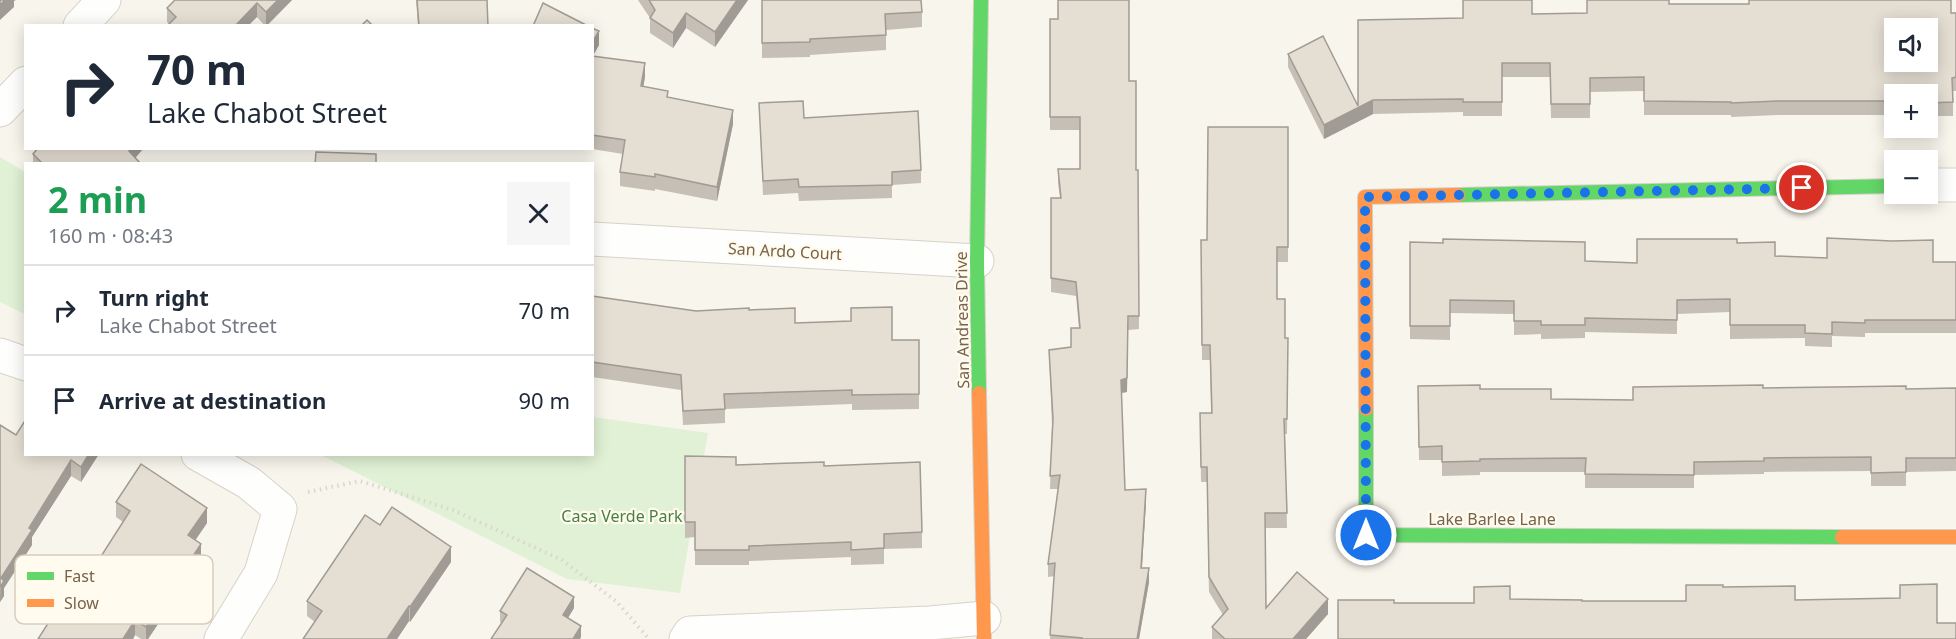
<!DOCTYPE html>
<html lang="en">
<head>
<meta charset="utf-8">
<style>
	:root { --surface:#fff; --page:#f6f6f7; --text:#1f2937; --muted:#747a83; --line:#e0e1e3 }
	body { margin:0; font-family:"Noto Sans",sans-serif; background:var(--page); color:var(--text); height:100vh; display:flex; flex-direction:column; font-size:22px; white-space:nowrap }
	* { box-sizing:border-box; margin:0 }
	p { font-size:20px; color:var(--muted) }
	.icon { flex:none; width:33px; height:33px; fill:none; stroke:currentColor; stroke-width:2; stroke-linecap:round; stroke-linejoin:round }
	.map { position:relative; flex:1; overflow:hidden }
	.side { position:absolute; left:24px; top:162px; width:570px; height:294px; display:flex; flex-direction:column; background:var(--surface); border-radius:0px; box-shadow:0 3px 15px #0003 }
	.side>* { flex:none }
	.hud { position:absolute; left:24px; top:24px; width:570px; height:126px; border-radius:0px; box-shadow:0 3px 15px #0003; background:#fff; color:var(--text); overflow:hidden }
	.buttons { position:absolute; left:1884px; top:18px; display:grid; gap:12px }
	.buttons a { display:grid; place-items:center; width:54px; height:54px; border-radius:0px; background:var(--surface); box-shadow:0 3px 15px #0003; font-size:30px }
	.pin { position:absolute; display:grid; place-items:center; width:51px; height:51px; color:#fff; margin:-26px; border:3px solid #fff; border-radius:50%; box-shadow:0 2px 6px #0007 }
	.me { position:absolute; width:66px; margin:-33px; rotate:0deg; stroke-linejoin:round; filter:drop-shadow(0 0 4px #0008) }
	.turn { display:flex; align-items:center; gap:21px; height:126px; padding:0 24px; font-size:27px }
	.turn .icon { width:78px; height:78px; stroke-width:2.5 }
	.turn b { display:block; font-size:42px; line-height:51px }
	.round { display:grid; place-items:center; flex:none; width:63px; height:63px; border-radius:0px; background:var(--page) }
	.summary { display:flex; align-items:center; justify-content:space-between; height:102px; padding:0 24px }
	h1 { font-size:36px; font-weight:700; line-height:45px; color:#1e9e55 }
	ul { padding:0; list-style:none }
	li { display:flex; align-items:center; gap:18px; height:90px; padding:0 24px; border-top:2px solid var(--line) }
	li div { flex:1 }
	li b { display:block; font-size:22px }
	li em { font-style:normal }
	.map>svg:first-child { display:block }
</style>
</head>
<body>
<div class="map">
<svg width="1956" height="639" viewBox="0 0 1956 639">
	<rect width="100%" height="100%" fill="#f8f5ec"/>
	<!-- green -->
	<g fill="#e0f1d5">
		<polygon points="0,157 25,172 25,314 0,302"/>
		<polygon points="593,417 708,433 680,593 567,579 321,455 592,454"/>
	</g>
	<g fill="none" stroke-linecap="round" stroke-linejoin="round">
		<!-- street casing -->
		<g stroke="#d7d2ca" stroke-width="35">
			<g id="street">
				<polyline points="80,26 104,0"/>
				<polyline points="0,110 26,83"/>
				<polyline points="1928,185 1956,185"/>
				<polyline points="592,239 977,261"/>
				<polyline points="0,355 26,364"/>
				<polyline points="198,454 249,483 280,509 261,573 221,639"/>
				<polyline points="686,639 690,633 930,623 984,618"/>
			</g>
		</g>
		<!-- fast casing -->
		<g stroke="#d6d1c6" stroke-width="16">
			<g id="fast">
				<polyline points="1458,195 1894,186"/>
				<polyline points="979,393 977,261 981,0"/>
				<polyline points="1366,409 1366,535 1842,537"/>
			</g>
		</g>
		<!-- slow casing -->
		<g stroke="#d6d1c6" stroke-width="16">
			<g id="slow">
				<polyline points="979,393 984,639"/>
				<polyline points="1366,409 1365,197 1458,195"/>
				<polyline points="1842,537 1956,537"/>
			</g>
		</g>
		<!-- path -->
		<polyline stroke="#dbd5cd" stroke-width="4" stroke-dasharray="1.5 4.5" stroke-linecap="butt" points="308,492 360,481 453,510 562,560 617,602 649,639"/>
		<!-- street -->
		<use href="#street" stroke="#fefefc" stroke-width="33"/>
		<!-- fast -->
		<use href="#fast" stroke="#63d668" stroke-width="14"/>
		<!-- slow -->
		<use href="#slow" stroke="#ff974d" stroke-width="14"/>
	</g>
	<!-- wall -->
	<g fill="#c5bfb5">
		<polygon points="175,0 292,0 267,26 265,26 257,17 169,24 167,22 167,8"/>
		<polygon points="416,0 487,0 488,26 418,26"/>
		<polygon points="638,0 748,0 715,47 686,28 673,48 650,33 650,18"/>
		<polygon points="762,0 922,12 922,27 886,30 886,50 810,55 810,57 762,58"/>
		<polygon points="1669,4 1956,13 1956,91 1953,91 1953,116 1928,116 1928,94 1894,94 1894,115 1778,115 1731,117 1731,115 1644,115 1644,91 1590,92 1590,118 1551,118 1550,77 1502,77 1502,116 1463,116 1463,112 1373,114 1324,139 1288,67 1288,54 1358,106 1463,18 1532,14 1587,13"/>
		<polygon points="1050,19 1129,81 1136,170 1138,170 1139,329 1128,330 1127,392 1121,393 1125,490 1146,502 1142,568 1149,582 1139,639 1050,639 1055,576 1048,577 1048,564 1058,489 1050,489 1052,426 1049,350 1071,347 1071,328 1079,328 1076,296 1051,292 1051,198 1060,198 1058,183 1058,169 1080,169 1080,130 1050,130"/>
		<polygon points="592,28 599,45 593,56 645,77 643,87 733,124 717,201 655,189 655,191 620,186 620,172 623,154 592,149"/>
		<polygon points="759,103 804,118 921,170 921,183 892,185 892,198 799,201 798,193 763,195"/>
		<polygon points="1288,127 1288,262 1277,262 1277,299 1285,338 1288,338 1287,434 1285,434 1287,528 1265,528 1266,608 1328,614 1306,639 1212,639 1212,627 1223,615 1209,592 1207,482 1201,482 1200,413 1211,413 1210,360 1202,360 1201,240 1207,240"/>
		<polygon points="33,154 135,158 140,164 33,164"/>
		<polygon points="1410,242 1585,261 1637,263 1737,243 1775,256 1933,262 1956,262 1956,333 1865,333 1865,337 1832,336 1832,347 1805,346 1805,338 1730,339 1730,312 1677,314 1677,334 1585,332 1585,338 1541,339 1541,334 1514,335 1514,314 1450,313 1450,340 1410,339"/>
		<polygon points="592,296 696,311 749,310 795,323 892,340 919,340 919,409 852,410 852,404 725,409 725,423 683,425 681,390 592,377"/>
		<polygon points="1418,386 1480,389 1551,399 1633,400 1763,388 1906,389 1956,388 1956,471 1906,472 1906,486 1871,486 1871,471 1764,472 1764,474 1694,475 1694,488 1585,488 1585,472 1480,472 1480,475 1442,476 1442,460 1419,460"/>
		<polygon points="0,425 26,454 99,454 81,482 71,476 32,537 32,545 4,588 4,596 0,602"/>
		<polygon points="685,456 736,465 824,466 922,532 922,548 884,549 884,564 851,565 851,557 749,561 749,565 695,565 695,537 685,538"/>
		<polygon points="116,502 207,523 195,540 201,560 148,639 141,639 135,635 133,639 38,639 63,616 123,522 116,517"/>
		<polygon points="380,525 451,562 410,622 409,621 397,639 303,639 315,622 307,616 307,601"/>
		<polygon points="574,608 568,618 581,637 501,623 500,622 500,611"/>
	</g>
	<!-- shaded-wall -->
	<g fill="#a09b94">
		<polygon points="5,0 16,0 14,1 14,7 0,20 0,5"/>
		<polygon points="278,0 292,0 266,26 266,12"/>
		<polygon points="737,0 748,0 715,47 715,32"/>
		<polygon points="257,3 257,17 248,26 235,26"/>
		<polygon points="686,13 686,28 673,48 673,33"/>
		<polygon points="599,31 599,45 592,57 592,43"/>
		<polygon points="645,63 645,77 641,100 641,86"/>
		<polygon points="1373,100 1373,114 1324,139 1324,125"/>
		<polygon points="733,110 733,124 717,201 717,187"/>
		<polygon points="131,148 144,148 130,164 129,151"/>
		<polygon points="1128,316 1127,392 1121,393 1121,380"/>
		<polygon points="89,454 99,454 81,482 81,467"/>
		<polygon points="71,460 71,476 32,537 32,545 4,588 4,596 0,602 1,578 29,528"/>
		<polygon points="1146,489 1146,502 1141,582 1141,568"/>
		<polygon points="207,508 207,523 188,551 188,535"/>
		<polygon points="201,544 201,560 148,639 146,639 146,627"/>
		<polygon points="451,547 451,562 410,622 410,607"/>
		<polygon points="1149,568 1149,582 1139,639 1137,639"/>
		<polygon points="574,597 574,608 563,626 563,615"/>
		<polygon points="1328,599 1328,614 1306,639 1293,639"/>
		<polygon points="409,606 409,621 397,639 387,639"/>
		<polygon points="135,620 135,635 133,639 123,639"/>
		<polygon points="581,626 581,637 580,639 573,639"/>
	</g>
	<!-- building -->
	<g fill="#e5ded3" stroke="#a09b94" stroke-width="1.5" fill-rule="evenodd">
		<polygon points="0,0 5,0 0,5"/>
		<polygon points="175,0 278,0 266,12 257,3 235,26 167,26 176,17 167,8"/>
		<polygon points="417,0 487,0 488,26 419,26"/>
		<polygon points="649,0 737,0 715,32 686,13 673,33 650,18 655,10"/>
		<polygon points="762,0 921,0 922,12 885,14 886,35 810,39 810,42 762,43"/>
		<polygon points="1058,0 1129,0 1129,81 1136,81 1136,170 1138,170 1139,316 1128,316 1127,378 1121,380 1125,490 1146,489 1141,568 1149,568 1137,639 1082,639 1082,638 1050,635 1055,563 1048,564 1060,475 1050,476 1053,419 1049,350 1071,347 1071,328 1080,328 1076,282 1051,278 1051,198 1061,198 1058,169 1080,169 1080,117 1050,117 1050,19 1058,19"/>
		<path d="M1463 0H1532V14L1587 13V0H1669V4H1749V0H1951V13H1956V77L1952 78 1953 102 1928 103V94H1894V101H1778L1731 103V102L1644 101V77L1590 78V104H1551L1550 63H1502V102H1463V99L1373 100 1324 125 1288 54 1323 36 1358 106V20L1463 18ZM1894 28H1928V62H1894Z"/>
		<polygon points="543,3 588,26 533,26"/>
		<polygon points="367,20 373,26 361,26"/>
		<polygon points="592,28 599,31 592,43"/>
		<polygon points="592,56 645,63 641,86 668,91 667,97 733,110 717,187 655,174 655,177 620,172 625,140 592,135"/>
		<polygon points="803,101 804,118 918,111 921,170 892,172 892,185 799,187 798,179 763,181 759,103"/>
		<polygon points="1208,127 1288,127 1288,247 1277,247 1277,299 1285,299 1285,338 1288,338 1287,419 1284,419 1287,513 1265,513 1266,608 1297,572 1328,599 1293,639 1225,639 1212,627 1228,609 1209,577 1207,467 1201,467 1200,413 1212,413 1210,345 1202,345 1201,240 1207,240"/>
		<polygon points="38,148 131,148 129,151 140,163 139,164 43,164 33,154"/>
		<polygon points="316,152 376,154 376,164 315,164"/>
		<polygon points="1827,238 1892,241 1933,240 1933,262 1956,262 1956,320 1865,320 1865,323 1832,322 1832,334 1805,333 1805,325 1730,325 1730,299 1677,300 1677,320 1585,318 1585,325 1541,325 1541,321 1514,321 1514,301 1450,300 1450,326 1410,326 1410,242 1443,243 1443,239 1585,242 1585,261 1637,263 1637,239 1737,239 1737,243 1775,242 1775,256 1827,258"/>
		<polygon points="592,296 696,311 749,308 749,310 795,308 795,323 851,321 851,308 892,307 892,340 919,340 919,394 852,395 852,390 724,394 725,409 683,411 681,375 592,362"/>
		<polygon points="1480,385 1480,389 1551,389 1551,399 1633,400 1633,387 1763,385 1763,388 1906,386 1906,389 1956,388 1956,458 1906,458 1906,472 1871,473 1871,457 1764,458 1764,461 1694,462 1694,475 1585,474 1586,458 1480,459 1480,461 1442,462 1442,446 1419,447 1418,386"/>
		<polygon points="26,419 26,454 89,454 81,467 71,460 29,528 32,530 1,578 4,581 0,587 0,425 16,435"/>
		<polygon points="685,456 736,457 736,465 824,462 824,466 920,462 922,532 884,534 884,548 851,550 851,542 749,546 749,550 695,550 695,522 685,522"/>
		<polygon points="141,464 207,508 188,535 201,544 146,627 135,620 123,639 38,639 56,611 63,616 130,511 116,502"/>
		<polygon points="392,507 451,547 410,607 409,606 387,639 303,639 322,611 307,601 365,515 380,525"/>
		<polygon points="527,568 574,597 563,615 581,626 573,639 491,639 507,615 500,611"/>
		<polygon points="1937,584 1937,623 1956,623 1956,639 1338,639 1338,600 1394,600 1394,603 1474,603 1474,587 1510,586 1510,599 1582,600 1582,601 1686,601 1686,585 1723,585 1723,587 1795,586 1795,600 1900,598 1900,585"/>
	</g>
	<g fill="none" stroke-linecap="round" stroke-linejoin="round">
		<!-- route -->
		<polyline stroke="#1a73e8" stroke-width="10" stroke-dasharray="0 18" points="1366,535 1365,197 1802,188"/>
	</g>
	<g text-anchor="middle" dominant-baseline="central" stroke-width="4.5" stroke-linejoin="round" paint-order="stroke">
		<!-- street labels -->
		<g font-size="16" fill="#796249" stroke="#fffbee">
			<text transform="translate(785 251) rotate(3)">San Ardo Court</text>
			<text transform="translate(962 320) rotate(-91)">San Andreas Drive</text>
			<text x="1492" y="519">Lake Barlee Lane</text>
		</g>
		<!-- park labels -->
		<g font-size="16" fill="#488040" stroke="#fffbee">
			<text x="622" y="516">Casa Verde Park</text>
		</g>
	</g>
	<!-- legend -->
	<rect x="15" y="555" width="198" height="69" rx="9" fill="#fffbee" stroke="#d7cdbc" stroke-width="1.5"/>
	<rect x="27" y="572" width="27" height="8" fill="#63d668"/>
	<rect x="27" y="599" width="27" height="8" fill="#ff974d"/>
	<g font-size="16" fill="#796249">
		<text x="64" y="582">Fast</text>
		<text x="64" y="609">Slow</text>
	</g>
</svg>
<div class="buttons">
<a><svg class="icon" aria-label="sound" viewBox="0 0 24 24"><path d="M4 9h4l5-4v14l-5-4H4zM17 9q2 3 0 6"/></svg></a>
<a>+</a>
<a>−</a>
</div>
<div class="pin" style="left:1802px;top:188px;background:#d93025"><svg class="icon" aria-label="arrive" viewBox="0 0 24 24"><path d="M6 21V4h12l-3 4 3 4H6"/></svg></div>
<svg class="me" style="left:1366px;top:535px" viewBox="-20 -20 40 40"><circle r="17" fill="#1a73e8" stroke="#fff" stroke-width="3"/><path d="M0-11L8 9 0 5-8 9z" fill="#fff"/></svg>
<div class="hud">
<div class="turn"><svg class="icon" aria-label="right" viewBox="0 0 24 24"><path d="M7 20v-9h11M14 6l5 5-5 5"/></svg><div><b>70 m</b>Lake Chabot Street</div></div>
</div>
<section class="side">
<div class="summary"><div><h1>2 min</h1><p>160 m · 08:43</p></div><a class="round"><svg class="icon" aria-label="close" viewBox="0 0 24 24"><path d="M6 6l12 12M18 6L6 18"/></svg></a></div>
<ul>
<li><svg class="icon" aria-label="right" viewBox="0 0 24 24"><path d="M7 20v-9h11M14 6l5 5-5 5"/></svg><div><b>Turn right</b><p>Lake Chabot Street</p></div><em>70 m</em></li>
<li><svg class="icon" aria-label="arrive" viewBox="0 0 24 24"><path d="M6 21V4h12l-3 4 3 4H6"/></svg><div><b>Arrive at destination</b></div><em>90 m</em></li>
</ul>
</section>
</div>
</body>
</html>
